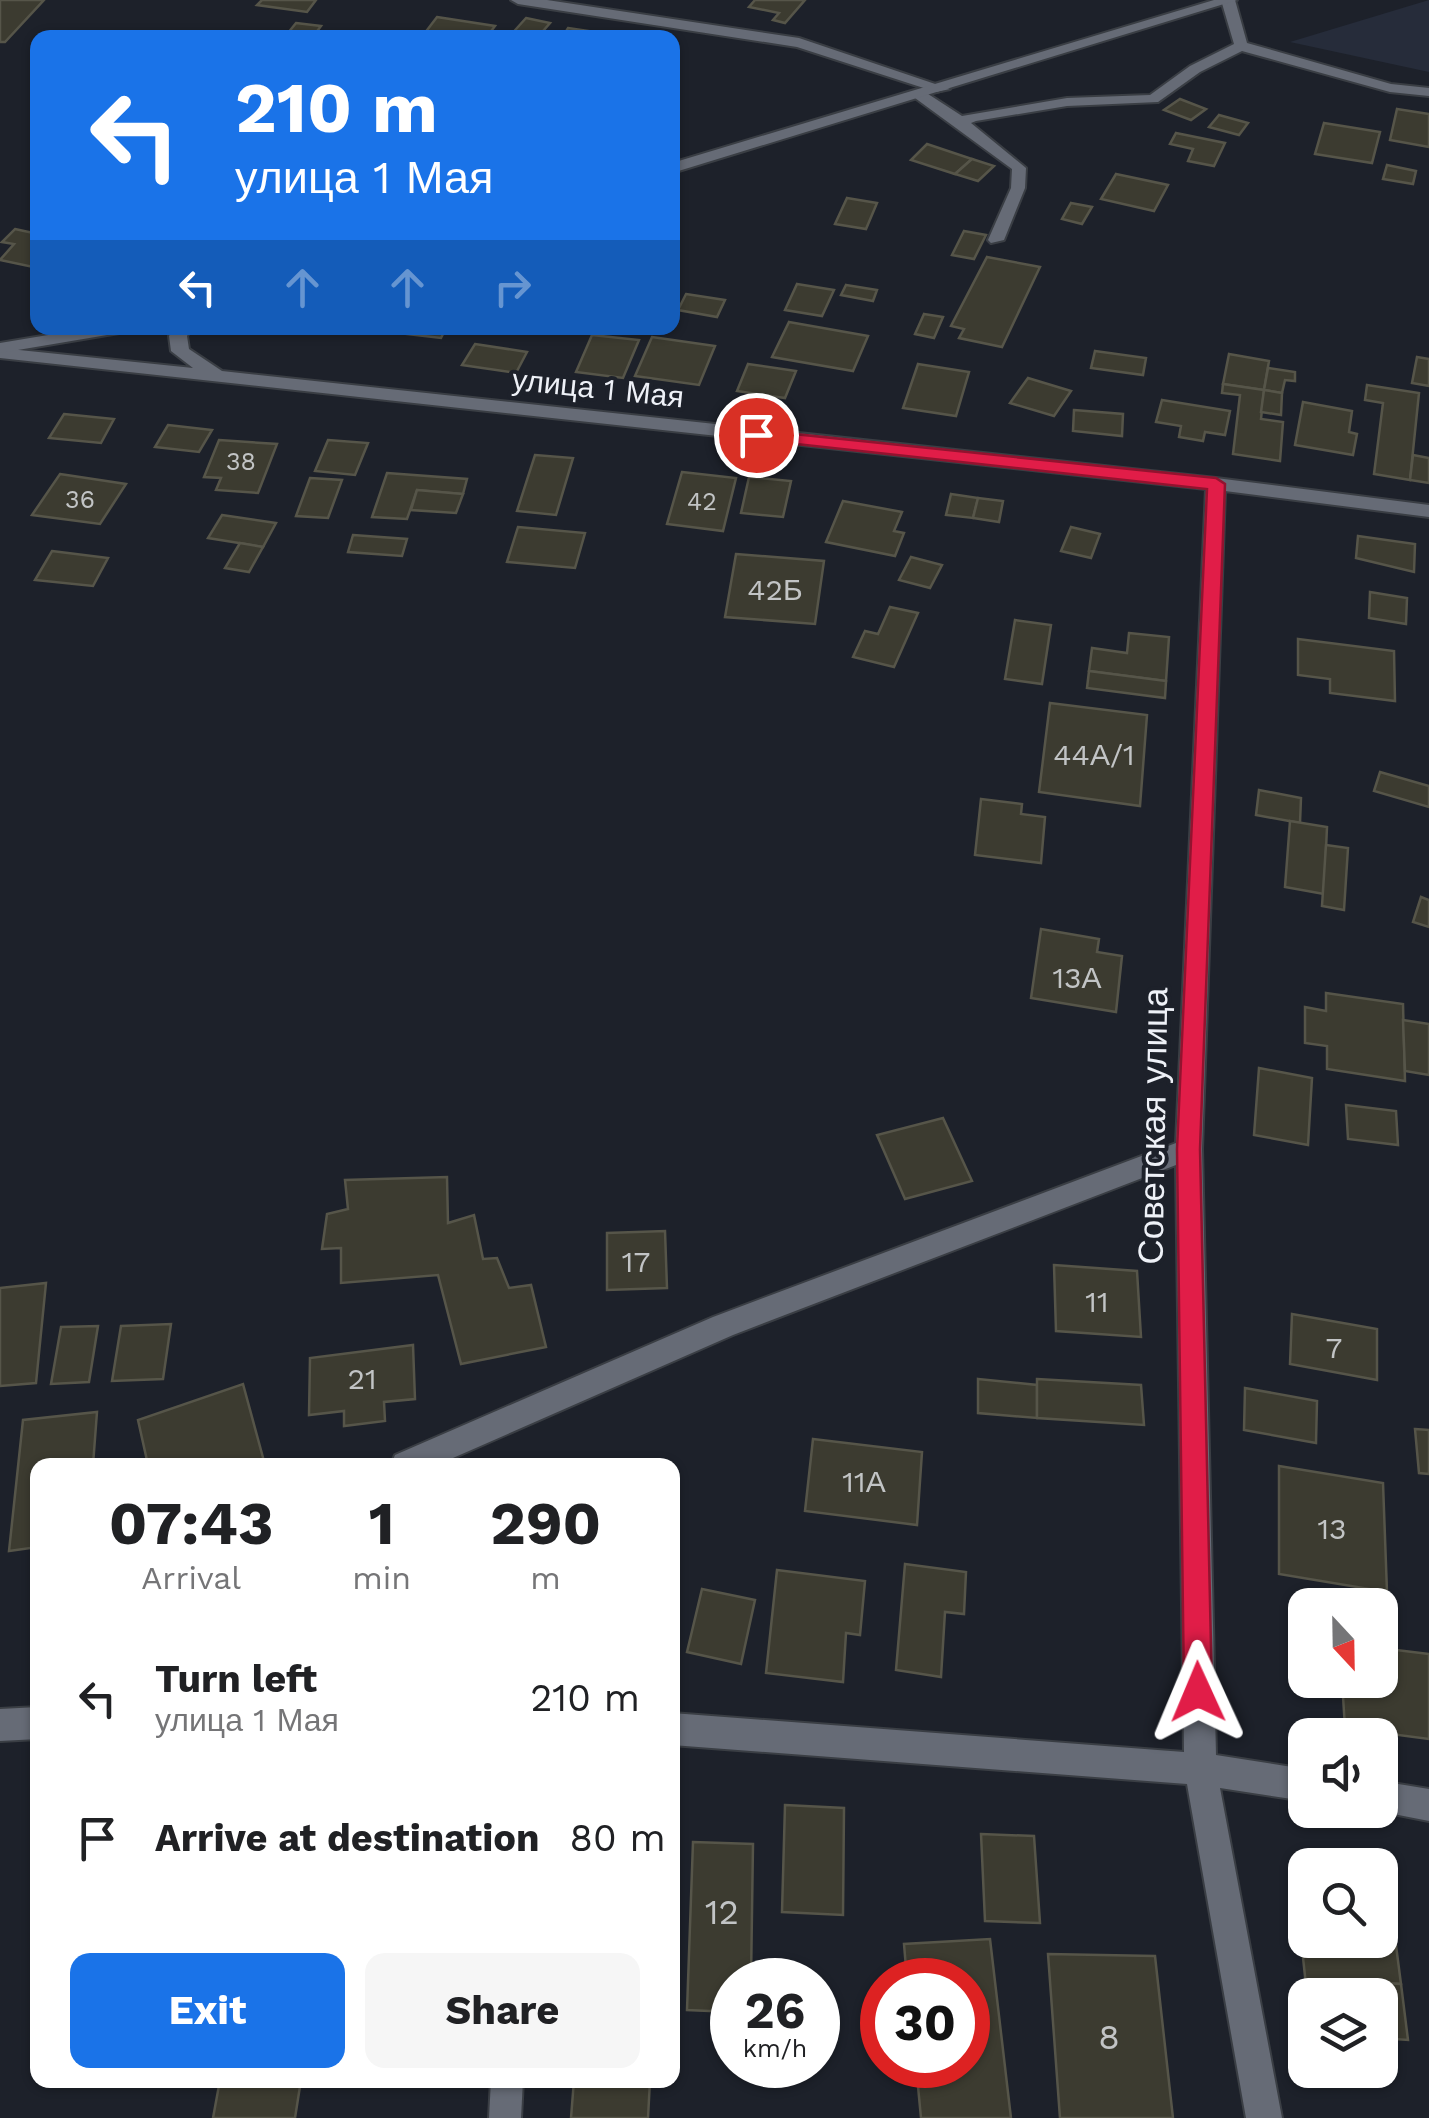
<!DOCTYPE html>
<html lang="en">
<head>
<meta charset="utf-8">
<style>
	:root { --surface:#fff; --page:#f6f6f6; --text:#202124; --muted:#757577; --accent:#1a73e8 }
	body { margin:0; font-family:"Work Sans",sans-serif; background:var(--page); color:var(--text); height:100vh; display:flex; flex-direction:column; font-size:38px; white-space:nowrap }
	* { box-sizing:border-box; margin:0 }
	p { font-size:32px; color:var(--muted) }
	.icon { flex:none; width:55px; height:55px; fill:none; stroke:currentColor; stroke-width:2; stroke-linecap:round; stroke-linejoin:round }
	.map { position:relative; flex:1; overflow:hidden }
	.details { position:absolute; left:30px; top:1458px; width:650px; height:630px; display:flex; flex-direction:column; background:var(--surface); border-radius:20px; box-shadow:0 2px 8px #0004 }
	.details>* { flex:none }
	.hud { position:absolute; left:30px; top:30px; width:650px; height:305px; border-radius:20px; box-shadow:0 2px 8px #0004; background:#1a73e8; color:#fff; overflow:hidden }
	.needle { width:65px; rotate:158deg }
	.buttons { position:absolute; left:1288px; top:1588px; display:grid; gap:20px }
	.buttons a { display:grid; place-items:center; width:110px; height:110px; border-radius:20px; background:var(--surface); box-shadow:0 2px 8px #0004; font-size:50px }
	.speed { position:absolute; left:710px; top:1958px; display:flex; gap:20px; font-size:50px; font-weight:700; text-align:center }
	.speed>* { display:grid; place-content:center; width:130px; height:130px; border-radius:50%; background:var(--surface); box-shadow:0 2px 8px #0004; line-height:1 }
	.speed small { font-size:25px; font-weight:400 }
	.speed .limit { border:15px solid #d22; background:#fff; color:#111 }
	.pin { position:absolute; display:grid; place-items:center; width:85px; height:85px; color:#fff; margin:-42px; border:5px solid #fff; border-radius:50%; box-shadow:0 2px 10px #0007 }
	.me { position:absolute; width:110px; margin:-55px; rotate:359deg; stroke-linejoin:round; filter:drop-shadow(0 0 8px #0008) }
	.turn { display:flex; align-items:center; gap:35px; height:210px; padding:0 40px; font-size:45px }
	.turn .icon { width:130px; height:130px; stroke-width:2.5 }
	.turn b { display:block; font-size:70px; line-height:85px }
	.lanes { display:flex; align-items:center; height:95px; padding:0 40px; background:#0003; justify-content:center; gap:50px; direction:ltr }
	.lanes .off { opacity:.35 }
	.eta { display:flex; justify-content:space-evenly; align-items:center; height:170px; text-align:center }
	.eta b { font-size:60px; font-weight:700; line-height:70px }
	.button { display:flex; gap:20px; margin-top:auto; padding:20px 40px }
	.button a { flex:1; height:115px; border-radius:20px; background:var(--accent); color:#fff; font-size:40px; font-weight:700; line-height:115px; text-align:center }
	.button a+a { background:var(--page); color:var(--text) }
	ul { padding:0; list-style:none }
	li { display:flex; align-items:center; gap:30px; height:140px; padding:0 40px }
	li div { flex:1 }
	li b { display:block; font-size:38px }
	li em { font-style:normal }
	.map>svg:first-child { display:block }
</style>
</head>
<body>
<div class="map">
<svg width="1429" height="2118" viewBox="0 0 1429 2118">
	<rect width="100%" height="100%" fill="#1d212a"/>
	<!-- built -->
	<polygon fill="#262c3a" points="1429,0 1429,72 1290,42"/>
	<!-- building -->
	<g fill="#3c3b30" stroke="#565549" stroke-width="2.5">
		<polygon points="0,0 44,0 5,42 0,42"/>
		<polygon points="262,0 316,0 307,12 257,5"/>
		<polygon points="755,0 805,0 785,23 773,20 779,13 749,7"/>
		<polygon points="437,17 495,26 486,38 421,38"/>
		<polygon points="526,18 550,23 537,38 508,38"/>
		<polygon points="296,23 321,26 312,38 284,38"/>
		<polygon points="568,28 635,38 562,38"/>
		<polygon points="1180,99 1206,109 1191,120 1164,110"/>
		<polygon points="1397,109 1429,114 1429,147 1390,140"/>
		<polygon points="1219,115 1248,123 1239,135 1209,127"/>
		<polygon points="1324,123 1380,132 1372,163 1315,154"/>
		<polygon points="1176,133 1225,143 1214,166 1188,161 1193,149 1170,144"/>
		<polygon points="927,144 972,159 955,174 911,160"/>
		<polygon points="972,159 994,166 978,181 955,174"/>
		<polygon points="1387,165 1416,171 1413,184 1383,179"/>
		<polygon points="1116,174 1168,185 1154,211 1101,199"/>
		<polygon points="847,198 877,203 866,229 835,224"/>
		<polygon points="1071,203 1092,207 1082,224 1062,219"/>
		<polygon points="15,229 38,234 38,268 0,260 14,244 2,242"/>
		<polygon points="964,231 986,235 974,259 952,255"/>
		<polygon points="987,257 1040,267 1002,347 959,338 964,329 951,326"/>
		<polygon points="797,284 834,290 822,316 785,310"/>
		<polygon points="846,285 877,290 873,301 841,295"/>
		<polygon points="686,294 725,300 717,317 678,310"/>
		<polygon points="924,314 943,317 934,338 915,334"/>
		<polygon points="789,322 868,336 853,371 772,357"/>
		<polygon points="383,328 446,328 441,338 381,331"/>
		<polygon points="592,335 639,340 623,378 576,372"/>
		<polygon points="652,337 715,346 699,385 635,376"/>
		<polygon points="475,344 527,352 516,373 462,365"/>
		<polygon points="1095,351 1146,358 1143,375 1091,368"/>
		<polygon points="1229,354 1269,361 1264,390 1223,384"/>
		<polygon points="1417,357 1429,359 1429,386 1412,383"/>
		<polygon points="748,364 796,371 785,398 737,391"/>
		<polygon points="918,364 969,372 956,416 903,408"/>
		<polygon points="1268,368 1295,372 1295,381 1285,380 1282,393 1264,390"/>
		<polygon points="1028,378 1071,391 1054,416 1010,403"/>
		<polygon points="1223,384 1264,390 1261,419 1283,422 1280,461 1233,454 1240,395 1222,393"/>
		<polygon points="1367,385 1419,393 1410,480 1374,474 1383,403 1365,400"/>
		<polygon points="1264,390 1282,393 1281,415 1261,412"/>
		<polygon points="1162,400 1230,411 1225,435 1205,432 1203,441 1179,437 1181,426 1156,422"/>
		<polygon points="1303,402 1352,411 1349,432 1357,434 1353,455 1295,445"/>
		<polygon points="1074,410 1123,414 1122,436 1073,431"/>
		<polygon points="64,414 114,419 101,443 49,438"/>
		<polygon points="168,425 212,430 199,452 155,447"/>
		<polygon points="219,440 277,444 258,493 216,490 221,478 204,477"/>
		<polygon points="328,440 368,443 355,475 315,471"/>
		<polygon points="535,455 573,458 556,515 517,511"/>
		<polygon points="1413,455 1429,458 1429,483 1410,480"/>
		<polygon points="682,472 736,478 723,531 667,524"/>
		<polygon points="387,473 467,479 463,494 417,490 407,519 372,517"/>
		<polygon points="60,474 126,484 100,524 32,515"/>
		<polygon points="749,477 791,481 783,517 741,513"/>
		<polygon points="310,478 342,480 328,518 296,516"/>
		<polygon points="417,490 463,494 456,513 411,510"/>
		<polygon points="951,494 978,498 973,518 946,515"/>
		<polygon points="978,498 1003,501 999,522 973,518"/>
		<polygon points="843,501 902,512 894,531 904,533 895,556 826,542"/>
		<polygon points="222,515 276,523 263,547 208,538"/>
		<polygon points="518,527 585,533 575,568 507,562"/>
		<polygon points="1071,527 1100,534 1091,558 1061,551"/>
		<polygon points="353,535 407,539 402,556 348,552"/>
		<polygon points="1358,536 1415,544 1414,572 1356,558"/>
		<polygon points="240,543 263,547 249,572 225,568"/>
		<polygon points="52,551 108,558 93,586 35,580"/>
		<polygon points="736,554 824,561 815,624 725,617"/>
		<polygon points="911,557 942,565 930,588 899,580"/>
		<polygon points="1370,592 1407,598 1406,624 1369,618"/>
		<polygon points="890,607 918,613 894,667 853,657 865,631 878,634"/>
		<polygon points="1015,620 1051,625 1042,684 1005,679"/>
		<polygon points="1129,633 1169,637 1166,681 1089,671 1092,648 1127,653"/>
		<polygon points="1298,639 1394,651 1395,701 1330,693 1330,679 1298,675"/>
		<polygon points="1089,671 1166,681 1165,698 1087,688"/>
		<polygon points="1050,703 1147,715 1140,806 1039,792"/>
		<polygon points="1380,772 1429,786 1429,807 1374,791"/>
		<polygon points="1259,790 1301,798 1300,823 1256,815"/>
		<polygon points="981,799 1022,804 1021,814 1045,817 1041,863 975,855"/>
		<polygon points="1290,821 1327,827 1324,894 1285,887"/>
		<polygon points="1326,845 1348,848 1344,910 1322,906"/>
		<polygon points="1421,897 1429,900 1429,927 1413,922"/>
		<polygon points="1041,929 1099,939 1097,952 1122,956 1116,1012 1031,998"/>
		<polygon points="1326,993 1403,1004 1405,1081 1327,1069 1327,1046 1305,1043 1305,1007 1326,1011"/>
		<polygon points="1403,1020 1429,1024 1429,1075 1405,1071"/>
		<polygon points="1259,1068 1312,1078 1308,1145 1254,1135"/>
		<polygon points="1346,1105 1396,1111 1398,1145 1348,1139"/>
		<polygon points="943,1118 972,1181 905,1199 877,1135"/>
		<polygon points="447,1177 448,1223 474,1215 483,1259 497,1258 509,1288 531,1285 546,1347 461,1364 438,1275 341,1283 341,1248 322,1249 327,1214 348,1209 345,1180"/>
		<polygon points="665,1231 667,1288 607,1290 607,1233"/>
		<polygon points="1054,1265 1137,1271 1141,1337 1056,1331"/>
		<polygon points="46,1283 36,1383 0,1386 0,1288"/>
		<polygon points="1292,1314 1377,1329 1377,1380 1290,1364"/>
		<polygon points="171,1324 163,1379 112,1381 121,1326"/>
		<polygon points="98,1326 89,1382 51,1384 61,1327"/>
		<polygon points="413,1345 415,1399 384,1402 385,1421 344,1426 344,1411 309,1415 310,1358"/>
		<polygon points="978,1379 1037,1385 1037,1418 978,1413"/>
		<polygon points="1037,1379 1141,1385 1144,1425 1037,1418"/>
		<polygon points="243,1384 265,1465 148,1465 138,1420"/>
		<polygon points="1245,1388 1317,1401 1316,1443 1244,1430"/>
		<polygon points="97,1412 93,1465 38,1465 38,1547 9,1551 23,1420"/>
		<polygon points="1415,1429 1429,1430 1429,1474 1419,1473"/>
		<polygon points="813,1439 922,1452 917,1525 805,1511"/>
		<polygon points="1279,1466 1383,1483 1387,1592 1279,1574"/>
		<polygon points="905,1564 966,1572 964,1614 945,1612 941,1677 896,1670"/>
		<polygon points="777,1570 865,1581 860,1635 846,1633 843,1682 766,1673"/>
		<polygon points="702,1589 755,1600 741,1664 687,1652"/>
		<polygon points="1380,1648 1429,1654 1429,1739 1345,1728 1342,1680 1380,1680"/>
		<polygon points="785,1805 844,1808 843,1915 782,1912"/>
		<polygon points="981,1834 1034,1836 1040,1923 985,1921"/>
		<polygon points="693,1842 753,1844 751,1980 732,1980 732,2012 687,2010"/>
		<polygon points="1297,1901 1305,1901 1305,1940 1380,1940 1380,1906 1391,1907 1401,1984 1358,1982 1360,1995 1307,1995"/>
		<polygon points="990,1939 1011,2118 921,2118 916,2065 968,2065 968,1980 907,1980 904,1944"/>
		<polygon points="1048,1954 1155,1956 1173,2118 1060,2118"/>
		<polygon points="1358,1982 1401,1984 1408,2040 1380,2038 1380,1995 1360,1995"/>
		<polygon points="220,2080 301,2080 295,2118 213,2118"/>
		<polygon points="574,2080 650,2080 648,2118 571,2118"/>
	</g>
	<g fill="none" stroke-linecap="round" stroke-linejoin="round">
		<!-- service casing -->
		<g stroke="#3a3e44" stroke-width="4">
			<g id="service">
				<polygon points="1221,0 1235,0 1247,43 1391,84 1429,88 1429,96 1390,92 1242,51 1200,72 1158,102 1067,106 976,121 971,123 1026,168 1025,188 1004,240 991,243 988,240 1011,188 1012,169 915,98 915,92 925,92 962,116 1067,98 1150,95 1190,66 1234,44"/>
				<polygon points="491,2080 523,2080 521,2118 489,2118"/>
			</g>
		</g>
		<!-- minor casing -->
		<g stroke="#3a3e44" stroke-width="4">
			<g id="minor">
				<polygon points="511,0 547,0 799,38 950,89 936,92 797,47 518,4"/>
				<polygon points="174,328 192,328 187,336 189,349 222,371 1216,478 1429,505 1429,517 1225,491 1202,1149 1216,1755 1305,1769 1305,1801 1220,1788 1282,2118 1246,2118 1187,1784 672,1745 672,1713 1184,1752 1176,1165 733,1335 437,1465 391,1465 395,1455 713,1317 1176,1143 1206,489 0,358 0,348 193,368 171,351 169,336"/>
				<polygon points="38,1707 38,1739 0,1741 0,1709"/>
				<polygon points="1380,1781 1429,1789 1429,1821 1373,1810 1380,1810"/>
			</g>
		</g>
		<!-- secondary casing -->
		<g stroke="#3a3e44" stroke-width="4">
			<g id="secondary">
				<polygon points="1214,0 1237,0 672,173 672,163"/>
				<polygon points="90,328 128,328 119,333 0,353 0,343"/>
			</g>
		</g>
		<!-- service -->
		<use href="#service" fill="#666b76" fill-rule="evenodd"/>
		<!-- minor -->
		<use href="#minor" fill="#666b76" fill-rule="evenodd"/>
		<!-- secondary -->
		<use href="#secondary" fill="#666b76" fill-rule="evenodd"/>
	</g>
	<!-- route -->
	<polygon fill="#e11d48" stroke="#92132f" stroke-width="2.5" points="756,430 1216,478 1225,484 1200,1149 1212,1692 1208,1702 1198,1706 1188,1702 1184,1692 1177,1149 1207,489 750,439 747,435"/>
	<g text-anchor="middle" dominant-baseline="central" stroke-width="8" stroke-linejoin="round" paint-order="stroke">
		<!-- far-number labels -->
		<g font-size="25" fill="#c2c4c5">
			<text x="241" y="461">38</text>
			<text x="80" y="499">36</text>
			<text x="702" y="501">42</text>
		</g>
		<!-- far-street labels -->
		<g font-size="30" fill="#eef1f7" stroke="#1d212a">
			<text transform="translate(598 388) rotate(6)">улица 1 Мая</text>
		</g>
		<!-- number labels -->
		<g font-size="30" fill="#c2c4c5">
			<text x="775" y="589">42Б</text>
			<text x="1094" y="754">44А/1</text>
			<text x="1077" y="977">13А</text>
			<text x="636" y="1261">17</text>
			<text x="1097" y="1301">11</text>
			<text x="1334" y="1347">7</text>
			<text x="362" y="1378">21</text>
			<text x="864" y="1481">11А</text>
			<text x="1332" y="1528">13</text>
		</g>
		<!-- street labels -->
		<g font-size="35" fill="#eef1f7" stroke="#1d212a">
			<text transform="translate(1153 1126) rotate(-89)">Советская улица</text>
		</g>
		<!-- near-number labels -->
		<g font-size="35" fill="#c2c4c5">
			<text x="722" y="1912">12</text>
			<text x="1109" y="2037">8</text>
		</g>
	</g>
</svg>
<div class="buttons">
<a><svg class="needle" viewBox="-14 -14 28 28"><path d="M0-13l5 13h-10z" fill="#e53935"/><path d="M0 13l5-13h-10z" fill="#757577"/></svg></a>
<a><svg class="icon" aria-label="sound" viewBox="0 0 24 24"><path d="M4 9h4l5-4v14l-5-4H4zM17 9q2 3 0 6"/></svg></a>
<a><svg class="icon" aria-label="search" viewBox="0 0 24 24"><circle cx="10" cy="10" r="6"/><path d="M15 15l6 6"/></svg></a>
<a><svg class="icon" aria-label="layers" viewBox="0 0 24 24"><path d="M12 4l9 5-9 5-9-5zM3 14l9 5 9-5"/></svg></a>
</div>
<div class="speed"><div>26<small>km/h</small></div><div class="limit">30</div></div>
<div class="pin" style="left:756px;top:435px;background:#d93025"><svg class="icon" aria-label="arrive" viewBox="0 0 24 24"><path d="M6 21V4h12l-3 4 3 4H6"/></svg></div>
<svg class="me" style="left:1198px;top:1692px" viewBox="-20 -20 40 40"><path d="M0-17L14 15 0 8-14 15z" fill="#e11d48" stroke="#fff" stroke-width="4"/></svg>
<div class="hud">
<div class="turn"><svg class="icon" aria-label="left" viewBox="0 0 24 24"><path d="M17 20v-9H6M10 6l-5 5 5 5"/></svg><div><b>210 m</b>улица 1 Мая</div></div>
<div class="lanes"><svg class="icon" aria-label="left" viewBox="0 0 24 24"><path d="M17 20v-9H6M10 6l-5 5 5 5"/></svg><svg class="icon off" aria-label="ahead" viewBox="0 0 24 24"><path d="M12 20V5M6 11l6-6 6 6"/></svg><svg class="icon off" aria-label="ahead" viewBox="0 0 24 24"><path d="M12 20V5M6 11l6-6 6 6"/></svg><svg class="icon off" aria-label="right" viewBox="0 0 24 24"><path d="M7 20v-9h11M14 6l5 5-5 5"/></svg></div>
</div>
<section class="details">
<div class="eta">
<div><b>07:43</b><p>Arrival</p></div>
<div><b>1</b><p>min</p></div>
<div><b>290</b><p>m</p></div>
</div>
<ul>
<li><svg class="icon" aria-label="left" viewBox="0 0 24 24"><path d="M17 20v-9H6M10 6l-5 5 5 5"/></svg><div><b>Turn left</b><p>улица 1 Мая</p></div><em>210 m</em></li>
<li><svg class="icon" aria-label="arrive" viewBox="0 0 24 24"><path d="M6 21V4h12l-3 4 3 4H6"/></svg><div><b>Arrive at destination</b></div><em>80 m</em></li>
</ul>
<div class="button"><a>Exit</a><a>Share</a></div>
</section>
</div>
</body>
</html>
